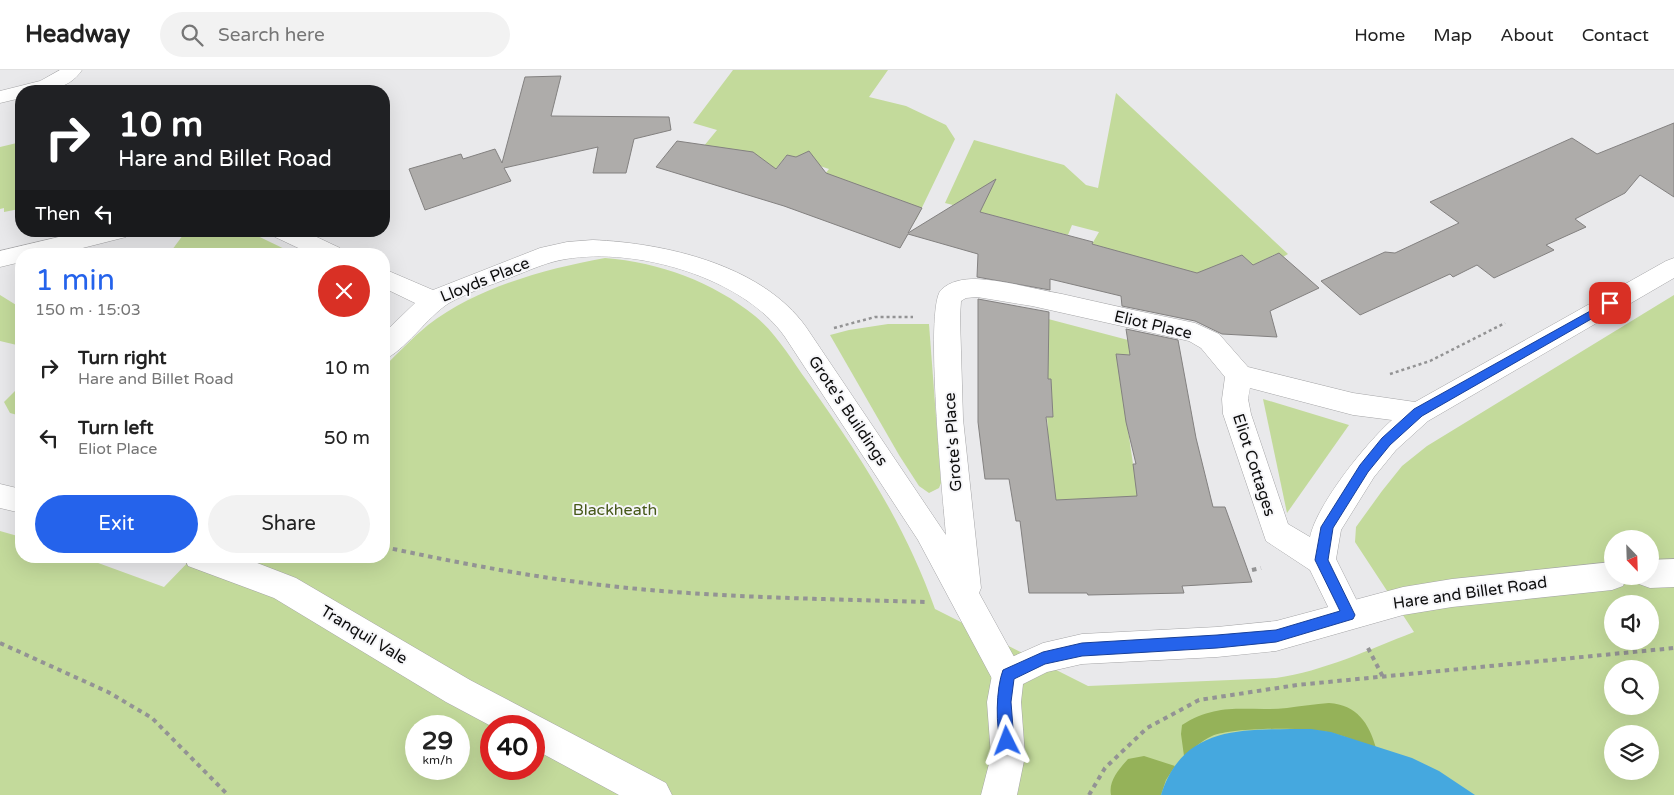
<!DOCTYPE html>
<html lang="en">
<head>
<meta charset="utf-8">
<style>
	:root { --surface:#fff; --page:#f2f2f2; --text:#222; --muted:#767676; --line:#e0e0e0; --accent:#2563eb }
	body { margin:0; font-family:"Varela Round",sans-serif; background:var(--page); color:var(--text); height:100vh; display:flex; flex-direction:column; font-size:19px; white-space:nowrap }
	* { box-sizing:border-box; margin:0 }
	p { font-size:16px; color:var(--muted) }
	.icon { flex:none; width:28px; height:28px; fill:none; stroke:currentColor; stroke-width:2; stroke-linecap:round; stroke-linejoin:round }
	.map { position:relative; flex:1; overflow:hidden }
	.sheet { position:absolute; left:15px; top:178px; width:375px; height:315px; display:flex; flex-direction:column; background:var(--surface); border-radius:20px; box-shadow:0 5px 20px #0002 }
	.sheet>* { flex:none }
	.banner { position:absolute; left:15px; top:15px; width:375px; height:152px; border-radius:20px; box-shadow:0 5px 20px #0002; background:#202124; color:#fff; overflow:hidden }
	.needle { width:32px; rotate:157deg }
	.buttons { position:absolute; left:1604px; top:460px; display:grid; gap:10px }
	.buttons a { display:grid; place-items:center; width:55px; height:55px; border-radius:50%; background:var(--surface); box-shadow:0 5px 20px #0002; font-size:25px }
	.speed { position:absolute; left:405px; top:645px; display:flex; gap:10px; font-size:25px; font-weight:700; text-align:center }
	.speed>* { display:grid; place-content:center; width:65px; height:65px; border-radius:50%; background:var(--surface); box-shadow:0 5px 20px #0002; line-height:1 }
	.speed small { font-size:12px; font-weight:400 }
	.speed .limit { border:8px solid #d22; background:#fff; color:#111 }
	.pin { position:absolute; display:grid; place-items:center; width:42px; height:42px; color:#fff; margin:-21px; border-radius:10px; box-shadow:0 2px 8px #0006 }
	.me { position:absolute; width:55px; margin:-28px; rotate:357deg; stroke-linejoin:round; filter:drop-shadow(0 0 4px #0008) }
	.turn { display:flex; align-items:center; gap:18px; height:105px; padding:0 20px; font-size:22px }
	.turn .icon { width:65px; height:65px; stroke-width:2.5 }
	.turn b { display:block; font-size:35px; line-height:42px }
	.then { display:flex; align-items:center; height:48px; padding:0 20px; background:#0003; gap:10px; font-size:19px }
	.round { display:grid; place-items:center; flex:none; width:52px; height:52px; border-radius:26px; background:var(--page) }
	.headline { display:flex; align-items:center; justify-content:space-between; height:85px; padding:0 20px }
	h1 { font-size:30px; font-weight:600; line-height:38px; color:var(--accent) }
	.button { display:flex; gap:10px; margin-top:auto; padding:10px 20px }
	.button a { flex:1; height:58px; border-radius:30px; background:var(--accent); color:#fff; font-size:20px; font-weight:600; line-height:58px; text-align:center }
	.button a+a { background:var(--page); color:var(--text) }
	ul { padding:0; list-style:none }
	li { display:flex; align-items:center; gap:15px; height:70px; padding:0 20px }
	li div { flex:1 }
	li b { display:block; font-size:19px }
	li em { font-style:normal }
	header { display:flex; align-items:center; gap:30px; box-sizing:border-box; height:70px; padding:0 25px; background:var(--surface); border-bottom:1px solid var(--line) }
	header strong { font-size:24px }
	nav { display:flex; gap:28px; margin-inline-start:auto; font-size:18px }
	.search { width:350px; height:45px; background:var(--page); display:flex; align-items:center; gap:12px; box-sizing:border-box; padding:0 18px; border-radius:28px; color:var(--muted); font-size:19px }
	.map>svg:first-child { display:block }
</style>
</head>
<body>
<header>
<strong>Headway</strong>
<div class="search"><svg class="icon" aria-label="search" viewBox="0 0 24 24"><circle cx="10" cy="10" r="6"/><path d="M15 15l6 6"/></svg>Search here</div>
<nav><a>Home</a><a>Map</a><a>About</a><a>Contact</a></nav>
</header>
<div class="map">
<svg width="1674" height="725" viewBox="0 0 1674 725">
	<rect width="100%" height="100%" fill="#e9e9eb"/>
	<!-- green -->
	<g fill="#c3da9b" fill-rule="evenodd">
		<polygon points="733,0 888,0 869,27 906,36 946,55 955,69 916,150 896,143 903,131 875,121 866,132 817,114 829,99 787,85 773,102 753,82 699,82 717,60 693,53"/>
		<polygon points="1116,23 1288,184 1283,187 1276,184 1253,195 1242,185 1228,191 1244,219 1092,174 1099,162 1072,155 1068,165 980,142 962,131 953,135 945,133 974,70 1064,95 1086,115 1098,118"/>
		<polygon points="21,72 21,120 19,139 4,142 4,138 0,139 0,77"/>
		<polygon points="186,161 247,161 295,184 169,184"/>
		<path d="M605 188C659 192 713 212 755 246 776 263 792 290 807 311 859 384 905 454 935 539L1088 616 1276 608C1324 601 1368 580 1414 562L1355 472 1356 457 1382 421 1402 396 1427 376 1674 225V725H0V461L21 467V486H79L164 517 194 486H384V297C398 283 412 268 428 255 478 217 545 199 605 188ZM1612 469H1650V506H1612ZM1612 534H1650V571H1612ZM1612 599H1650V636H1612ZM416 656H459V699H416ZM491 656H534V699H491ZM1612 664H1650V701H1612Z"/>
		<polygon points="0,225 21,238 21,276 0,271"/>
		<polygon points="1033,245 1128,270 1130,285 1117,284 1133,394 1140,394 1155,439 1123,437 1120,427 1057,433 1034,359 1048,359 1047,347 1053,347 1051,321 1036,309"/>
		<polygon points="888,254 929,254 941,413 939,418 929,423 919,416 899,385 830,265 849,260"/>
		<polygon points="21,315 21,346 10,343 4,332"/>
		<polygon points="1263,329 1349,355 1287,443"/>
	</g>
	<!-- forest -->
	<g fill="#95b259">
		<path d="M1329 633C1357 635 1369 653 1376 678 1362 673 1347 667 1332 663 1309 657 1234 657 1212 666 1201 671 1193 679 1184 686L1181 664 1182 655C1220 631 1246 642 1287 638 1301 636 1315 634 1329 633Z"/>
		<path d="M1144 686 1175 696 1166 710 1161 725H1111C1108 711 1120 698 1128 689Z"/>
	</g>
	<!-- water -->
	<path fill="#45a8df" d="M1311 659 1331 662 1412 688 1439 701 1475 725H1161C1184 652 1248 660 1311 659Z"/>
	<!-- building -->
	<g fill="#aeacaa" stroke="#838180">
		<polygon points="561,6 551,46 669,47 671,60 634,69 626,103 593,103 598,77 504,98 511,111 425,140 409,99 461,84 463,89 495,79 502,93 525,7"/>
		<polygon points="1674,53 1674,127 1640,105 1625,123 1575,149 1586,157 1546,175 1554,180 1494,208 1477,195 1453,207 1450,204 1360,245 1321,211 1385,182 1395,183 1459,153 1430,132 1572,68 1597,84"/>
		<polygon points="677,71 753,82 776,99 787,85 796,87 809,81 826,103 922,138 908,163 996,109 980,142 1093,172 1092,174 1197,203 1242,185 1253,195 1279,183 1319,218 1270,241 1277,267 1222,264 1195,251 1122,236 1121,226 1050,209 1050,220 977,207 978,184 908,164 900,178 784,136 656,97"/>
		<polygon points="978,229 1049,242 1048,309 1051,309 1053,347 1046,347 1056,430 1137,426 1133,394 1136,394 1126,352 1116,284 1130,285 1126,259 1178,270 1196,368 1213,437 1225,437 1252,512 1182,516 1184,523 1088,525 1087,523 1029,523 1020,451 1016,451 1009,409 985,409 978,352"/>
	</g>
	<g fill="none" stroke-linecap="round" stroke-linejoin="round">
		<!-- minor casing -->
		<g stroke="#a5a5a7" stroke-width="1">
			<g id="minor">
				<path d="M60 0H82C68 21 44 21 21 21V28L0 33V21L40 11Z"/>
				<polygon points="84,161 129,161 126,167 59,184 21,184 21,192 0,197 0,181"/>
				<polygon points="272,161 304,161 340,178 344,184 311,184 275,167"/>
				<path d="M593 170C665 173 762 195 806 257L946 465C943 431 924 238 941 220 950 211 963 209 976 209 1003 210 1035 219 1062 224 1106 234 1151 244 1195 253L1219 264 1248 297 1353 323 1415 332 1666 191 1674 188V208L1428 351 1396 380 1374 407 1341 460 1336 489 1364 545 1359 555 1348 560 1337 555 1310 500 1266 471 1223 344 1222 329 1225 307 1201 278 1189 271 1032 236 977 227 966 228 961 231 960 247 963 349 981 518 979 523 1024 605 1020 616 1008 621 996 616 918 470 785 267C743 207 636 177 566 189 547 192 530 200 512 207 491 215 469 222 449 233 428 246 403 283 384 289V263L415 233 384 218V199L433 220 540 178 567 172ZM1250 318 1353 345 1392 350C1366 373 1317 434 1310 467L1288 454 1251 344 1248 329Z"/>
			</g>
		</g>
		<!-- tertiary casing -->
		<g stroke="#a5a5a7" stroke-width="1">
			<g id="tertiary">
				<polygon points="0,414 21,419 21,443 0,438"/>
				<polygon points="184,486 239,486 296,508 470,610 666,713 672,725 619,725 534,679 534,656 491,656 446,632 274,528 188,496"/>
				<polygon points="1674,489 1674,517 1650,518 1639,514 1636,506 1650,506 1650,490"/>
				<polygon points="1612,492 1612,506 1627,506 1623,516 1612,520 1452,537 1403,545 1276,581 1217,587 1082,594 1047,602 1023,614 1021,632 1025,686 1017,725 981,725 991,686 987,632 992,605 996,594 1043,573 1082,564 1217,557 1276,551 1403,517 1452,509"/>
			</g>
		</g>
		<!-- path-far1 -->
		<g stroke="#939394" stroke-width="2.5" stroke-dasharray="3 3" stroke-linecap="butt">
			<polyline points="834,258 875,247 913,247"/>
			<polyline points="1390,304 1430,291 1505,253"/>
		</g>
		<!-- path -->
		<g stroke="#939394" stroke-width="4" stroke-dasharray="4.5 4.5" stroke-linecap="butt">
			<path d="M384 477C468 495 553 511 639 519 734 528 831 529 927 532"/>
			<polyline points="1252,500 1261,498"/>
			<polyline points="0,573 108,622 152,648 228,725"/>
			<polyline points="1368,578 1383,607"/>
			<polyline points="1089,725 1105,698 1147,658 1199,630 1297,615 1674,578"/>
		</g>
		<!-- minor -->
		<use href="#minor" fill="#fff" fill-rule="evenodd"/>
		<!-- tertiary -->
		<use href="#tertiary" fill="#fff" fill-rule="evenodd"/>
	</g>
	<!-- route -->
	<path fill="#2563eb" stroke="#184099" d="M1610 230 1614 231 1615 233 1614 236 1422 346 1390 375 1368 402 1333 458 1328 490 1355 545 1353 549 1276 572 1217 578 1082 586 1045 594 1014 609 1011 632 1014 671 1012 676 1007 678 1002 676C995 658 996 618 1003 600L1043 582 1082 573 1217 565 1276 560 1340 541 1315 490 1321 457 1360 395 1382 368 1414 339Z"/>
	<g text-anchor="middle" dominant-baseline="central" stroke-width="4" stroke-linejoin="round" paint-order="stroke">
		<!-- street labels -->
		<g font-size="16" fill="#0e0e0e" stroke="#f6f6f9">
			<text transform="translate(485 210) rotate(-22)">Lloyds Place</text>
			<text transform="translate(1153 255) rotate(13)">Eliot Place</text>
			<text transform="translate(848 341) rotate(56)">Grote's Buildings</text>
			<text transform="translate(953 372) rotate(-94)">Grote's Place</text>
			<text transform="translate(1254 395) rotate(72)">Eliot Cottages</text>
			<text transform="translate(1470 523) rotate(-8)">Hare and Billet Road</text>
			<text transform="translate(364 565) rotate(31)">Tranquil Vale</text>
		</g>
		<!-- park labels -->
		<g font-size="16" fill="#47591a" stroke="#f6f6f9">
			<text x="615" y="440">Blackheath</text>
		</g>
	</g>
</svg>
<div class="buttons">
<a><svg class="needle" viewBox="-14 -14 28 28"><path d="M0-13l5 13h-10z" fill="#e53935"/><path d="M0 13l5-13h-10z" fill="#767676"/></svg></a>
<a><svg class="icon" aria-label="sound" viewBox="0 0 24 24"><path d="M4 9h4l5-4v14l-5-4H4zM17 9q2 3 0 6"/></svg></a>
<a><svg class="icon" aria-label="search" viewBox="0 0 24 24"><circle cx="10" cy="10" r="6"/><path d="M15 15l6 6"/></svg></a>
<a><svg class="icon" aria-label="layers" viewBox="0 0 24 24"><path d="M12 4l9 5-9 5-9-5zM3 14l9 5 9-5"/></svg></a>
</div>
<div class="speed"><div>29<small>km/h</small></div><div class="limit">40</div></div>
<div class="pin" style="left:1610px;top:233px;background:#d93025"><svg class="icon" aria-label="arrive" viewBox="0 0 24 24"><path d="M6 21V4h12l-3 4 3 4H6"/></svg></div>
<svg class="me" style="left:1007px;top:671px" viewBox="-20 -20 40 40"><path d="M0-17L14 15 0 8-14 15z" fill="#2563eb" stroke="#fff" stroke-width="4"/></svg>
<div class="banner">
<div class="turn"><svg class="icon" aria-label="right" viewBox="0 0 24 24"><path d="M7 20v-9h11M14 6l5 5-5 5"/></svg><div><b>10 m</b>Hare and Billet Road</div></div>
<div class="then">Then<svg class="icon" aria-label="left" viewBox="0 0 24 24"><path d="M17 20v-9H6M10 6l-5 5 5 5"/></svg></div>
</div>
<section class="sheet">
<div class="headline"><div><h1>1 min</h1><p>150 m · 15:03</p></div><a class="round" style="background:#d93025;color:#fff"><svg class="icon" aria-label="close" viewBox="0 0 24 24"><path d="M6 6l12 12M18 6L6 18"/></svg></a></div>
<ul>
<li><svg class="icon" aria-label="right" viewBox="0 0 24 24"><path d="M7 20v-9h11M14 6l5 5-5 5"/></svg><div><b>Turn right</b><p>Hare and Billet Road</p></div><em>10 m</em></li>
<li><svg class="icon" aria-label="left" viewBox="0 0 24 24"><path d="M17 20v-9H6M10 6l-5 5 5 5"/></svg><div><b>Turn left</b><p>Eliot Place</p></div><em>50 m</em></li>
</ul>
<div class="button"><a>Exit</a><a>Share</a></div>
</section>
</div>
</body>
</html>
